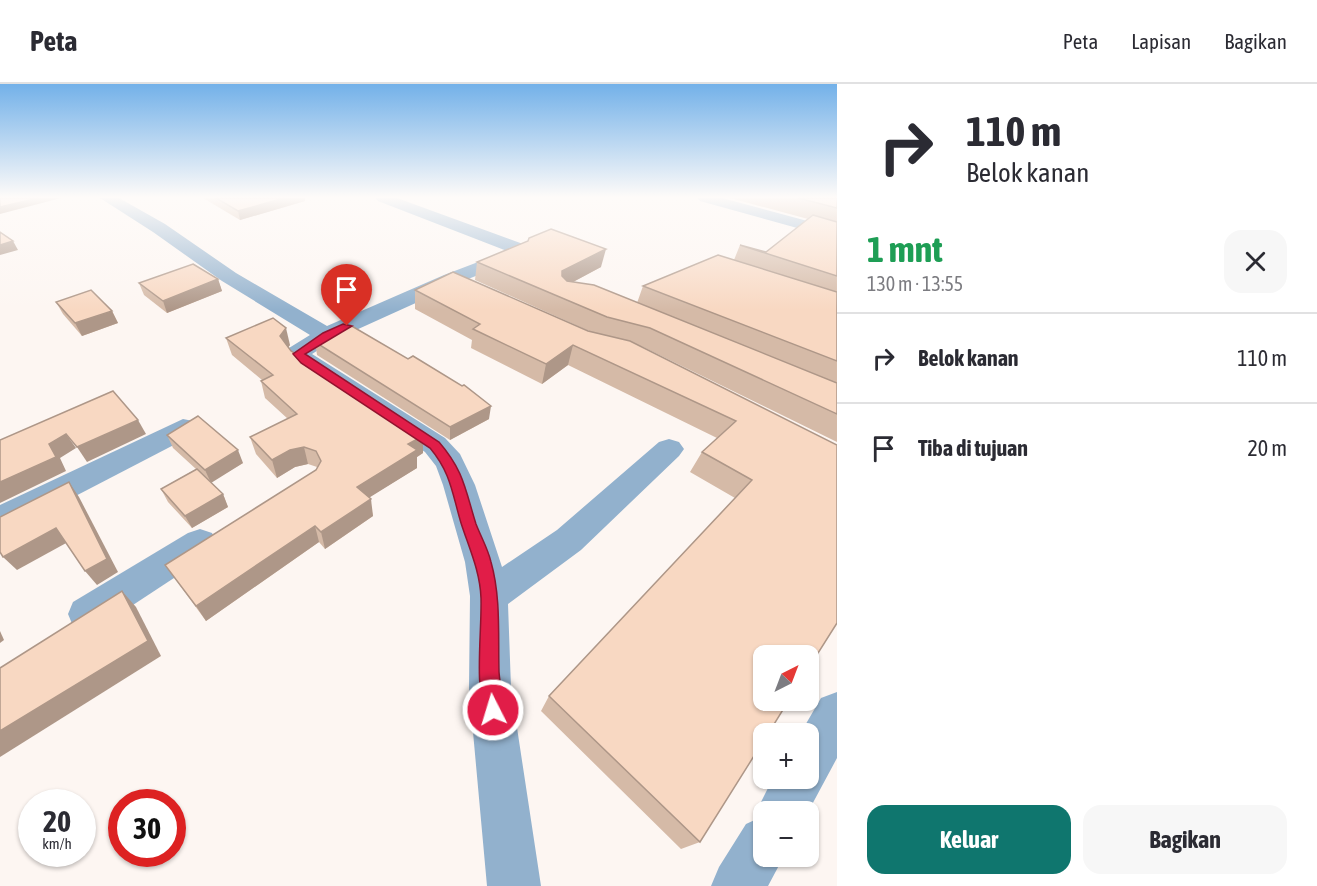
<!DOCTYPE html>
<html lang="id">
<head>
<meta charset="utf-8">
<style>
	:root { --surface:#fff; --page:#f7f7f7; --text:#2b2b33; --muted:#7c7c81; --line:#e1e1e2; --accent:#0f766e }
	body { margin:0; font-family:"Asap Condensed",sans-serif; background:var(--page); color:var(--text); height:100vh; display:flex; flex-direction:column; font-size:22px; white-space:nowrap }
	* { box-sizing:border-box; margin:0 }
	p { font-size:20px; color:var(--muted) }
	.icon { flex:none; width:33px; height:33px; fill:none; stroke:currentColor; stroke-width:2; stroke-linecap:round; stroke-linejoin:round }
	.map { position:relative; flex:1; overflow:hidden }
	.side { display:flex; flex-direction:column; background:var(--surface); width:480px }
	.side>* { flex:none }
	.guide { background:#fff; color:var(--text); overflow:hidden }
	.needle { width:39px; rotate:42deg }
	.controls { position:absolute; left:753px; top:561px; display:grid; gap:12px }
	.controls a { display:grid; place-items:center; width:66px; height:66px; border-radius:12px; background:var(--surface); box-shadow:0 2px 4px #0004; font-size:30px }
	.speed { position:absolute; left:18px; top:705px; display:flex; gap:12px; font-size:30px; font-weight:700; text-align:center }
	.speed>* { display:grid; place-content:center; width:78px; height:78px; border-radius:50%; background:var(--surface); box-shadow:0 2px 4px #0004; line-height:1 }
	.speed small { font-size:15px; font-weight:400 }
	.speed .limit { border:9px solid #d22; background:#fff; color:#111 }
	.pin { position:absolute; display:grid; place-items:center; width:51px; height:51px; color:#fff; margin:-62px -26px; border-radius:50% 50% 50% 0; rotate:-45deg; box-shadow:0 0 6px #0007 }
	.pin .icon { rotate:45deg }
	.me { position:absolute; width:66px; margin:-33px; rotate:355deg; stroke-linejoin:round; filter:drop-shadow(0 0 4px #0008) }
	.turn { display:flex; align-items:center; gap:21px; height:126px; padding:0 30px; font-size:27px }
	.turn .icon { width:78px; height:78px; stroke-width:2.5 }
	.turn b { display:block; font-size:42px; line-height:51px }
	.round { display:grid; place-items:center; flex:none; width:63px; height:63px; border-radius:18px; background:var(--page) }
	.headline { display:flex; align-items:center; justify-content:space-between; height:102px; padding:0 30px }
	h1 { font-size:36px; font-weight:700; line-height:45px; color:#1e9e55 }
	.action { display:flex; gap:12px; margin-top:auto; padding:12px 30px }
	.action a { flex:1; height:69px; border-radius:18px; background:var(--accent); color:#fff; font-size:24px; font-weight:700; line-height:69px; text-align:center }
	.action a+a { background:var(--page); color:var(--text) }
	ul { padding:0; list-style:none }
	li { display:flex; align-items:center; gap:18px; height:90px; padding:0 30px; border-top:2px solid var(--line) }
	li div { flex:1 }
	li b { display:block; font-size:22px }
	li em { font-style:normal }
	header { display:flex; align-items:center; gap:36px; box-sizing:border-box; height:84px; padding:0 30px; background:var(--surface); border-bottom:2px solid var(--line) }
	header strong { font-size:28px }
	nav { display:flex; gap:33px; margin-inline-start:auto; font-size:21px }
	main { display:flex; flex:1; min-height:0 }
	.map>svg:first-child { display:block }
</style>
</head>
<body>
<header>
<strong>Peta</strong>
<nav><a>Peta</a><a>Lapisan</a><a>Bagikan</a></nav>
</header>
<main>
<div class="map">
<svg width="837" height="802" viewBox="0 0 837 802">
	<rect width="100%" height="100%" fill="#fdf6f2"/>
	<g fill="none" stroke-linecap="round" stroke-linejoin="round">
		<!-- minor -->
		<g fill="#92b1cd" fill-rule="evenodd">
			<polygon points="100,114 119,114 165,140 236,189 327,242 444,191 507,167 378,117 375,114 397,114 523,160 526,169 524,173 463,197 460,201 451,203 334,256 312,270 445,354 460,370 475,401 502,483 557,446 659,358 669,355 679,358 684,365 679,372 581,466 508,520 511,604 541,802 487,802 469,604 470,512 465,478 443,401 436,382 425,368 296,282 286,269 289,264 310,251 222,197 153,148"/>
			<polygon points="697,114 722,114 837,145 837,155 700,117"/>
			<polygon points="183,335 193,337 197,344 193,351 12,445 0,449 0,421"/>
			<polygon points="200,445 212,449 217,459 212,469 101,542 87,548 73,542 68,530 73,518 188,449"/>
			<polygon points="837,608 837,674 808,728 764,728 764,772 784,772 768,802 711,802 719,783 746,740 759,734 756,728 773,694 808,694 808,650 800,650 821,614"/>
		</g>
	</g>
	<!-- wall -->
	<g fill="#d5baa7">
		<polygon points="203,114 305,114 305,117 240,136"/>
		<polygon points="730,114 837,114 837,358 643,263 639,262 837,361 700,758 681,765 541,627 549,612 735,414 690,388 702,368 717,354 568,281 542,300 471,264 472,256 415,225 415,206 589,247 475,196 477,178 601,183 573,198 637,219 643,202 734,176 740,161 766,168 808,135"/>
		<polygon points="218,195 222,207 167,229 144,211 139,199"/>
		<polygon points="56,218 112,227 118,239 82,252 63,230"/>
		<polygon points="226,254 290,261 288,263 291,267 423,352 423,369 417,373 417,384 369,413 373,432 325,465 319,458 206,537 165,481 316,386 317,383 308,380 295,383 277,394 256,370 250,353 288,335 265,314 261,297 262,296 232,271"/>
		<polygon points="315,258 489,335 450,356 317,271"/>
		<polygon points="167,351 243,379 211,398 223,410 228,423 192,444 168,418 161,405 196,385 173,364"/>
	</g>
	<!-- shaded-wall -->
	<g fill="#ae9788">
		<polygon points="38,114 61,114 0,130 0,123"/>
		<polygon points="284,114 305,114 305,117 240,136 238,127"/>
		<polygon points="13,157 18,166 0,171 0,161"/>
		<polygon points="606,165 601,183 558,206 562,187"/>
		<polygon points="218,195 222,207 167,229 163,217"/>
		<polygon points="112,227 118,239 82,252 75,239"/>
		<polygon points="286,244 290,261 284,269 280,252"/>
		<polygon points="573,261 568,281 542,300 546,280"/>
		<polygon points="491,322 489,335 450,356 450,343"/>
		<polygon points="138,336 146,350 87,378 77,363"/>
		<polygon points="66,350 76,364 60,374 66,387 0,419 0,398 49,360"/>
		<polygon points="423,352 423,369 417,373 417,384 359,420 357,403 408,360"/>
		<polygon points="304,363 308,380 295,383 277,394 272,376 290,366"/>
		<polygon points="238,366 243,379 211,399 205,386"/>
		<polygon points="69,398 79,413 118,488 97,501 85,487"/>
		<polygon points="223,410 228,423 192,444 185,432"/>
		<polygon points="371,415 373,432 325,465 321,448"/>
		<polygon points="315,442 319,458 206,537 196,522"/>
		<polygon points="56,444 68,458 17,486 3,473"/>
		<polygon points="122,507 136,523 161,572 0,673 0,647"/>
		<polygon points="0,547 4,556 0,559"/>
	</g>
	<!-- building -->
	<g fill="#f8d8c2" stroke="#ae9788" stroke-width="1.5">
		<polygon points="0,114 38,114 0,123"/>
		<polygon points="216,114 284,114 238,127"/>
		<polygon points="798,114 837,114 837,124"/>
		<polygon points="813,131 837,138 837,192 740,161 766,168"/>
		<polygon points="551,145 606,165 562,187 562,192 567,197 594,201 837,299 837,330 650,244 607,233 477,178 528,157 529,154"/>
		<polygon points="0,148 13,157 0,161"/>
		<polygon points="718,171 837,208 837,277 643,202"/>
		<polygon points="193,180 218,195 163,217 139,199"/>
		<polygon points="453,188 588,247 630,257 837,361 837,539 808,585 808,572 764,572 764,616 789,616 768,650 764,650 764,656 700,758 549,612 752,396 702,368 736,337 573,261 546,280 473,245 480,240 415,206"/>
		<polygon points="91,206 112,227 75,239 56,218"/>
		<polygon points="273,234 286,244 280,252 291,267 423,352 408,360 417,366 357,403 371,415 321,448 315,442 196,522 165,481 316,386 321,377 316,367 304,363 290,366 272,376 250,353 297,330 261,297 273,291 226,254"/>
		<polygon points="350,241 408,275 413,272 462,302 464,301 491,322 450,343 315,258"/>
		<polygon points="113,307 138,336 77,363 66,350 49,360 56,373 0,398 0,356"/>
		<polygon points="198,332 238,366 205,386 167,351"/>
		<polygon points="197,385 223,410 185,432 161,405"/>
		<polygon points="69,398 107,475 85,487 56,444 3,473 0,468 0,433"/>
		<polygon points="122,507 148,557 0,647 0,584"/>
	</g>
	<!-- sky -->
	<linearGradient id="sky" x2="0" y2="1"><stop stop-color="#73b1e9"/><stop offset="0.5" stop-color="#fefbf9"/><stop offset="1" stop-color="#fefbf9" stop-opacity="0"/></linearGradient>
	<rect width="837" height="226" fill="url(#sky)"/>
	<!-- route -->
	<path fill="#e11d48" stroke="#92132f" stroke-width="1.5" d="M343 240 352 242 305 270 439 358C464 387 465 405 476 440 481 453 488 465 491 478 501 513 498 552 499 588 500 602 505 620 500 633L493 635 486 633C474 603 482 547 481 514 480 487 469 464 461 439 452 409 451 389 430 364L301 279 293 270 323 249Z"/>
</svg>
<div class="controls">
<a><svg class="needle" viewBox="-14 -14 28 28"><path d="M0-13l5 13h-10z" fill="#e53935"/><path d="M0 13l5-13h-10z" fill="#7c7c81"/></svg></a>
<a>+</a>
<a>−</a>
</div>
<div class="speed"><div>20<small>km/h</small></div><div class="limit">30</div></div>
<div class="pin" style="left:347px;top:242px;background:#d93025"><svg class="icon" aria-label="arrive" viewBox="0 0 24 24"><path d="M6 21V4h12l-3 4 3 4H6"/></svg></div>
<svg class="me" style="left:493px;top:626px" viewBox="-20 -20 40 40"><circle r="17" fill="#e11d48" stroke="#fff" stroke-width="3"/><path d="M0-11L8 9 0 5-8 9z" fill="#fff"/></svg>
</div>
<section class="side">
<div class="guide">
<div class="turn"><svg class="icon" aria-label="right" viewBox="0 0 24 24"><path d="M7 20v-9h11M14 6l5 5-5 5"/></svg><div><b>110 m</b>Belok kanan</div></div>
</div>
<div class="headline"><div><h1>1 mnt</h1><p>130 m · 13:55</p></div><a class="round"><svg class="icon" aria-label="close" viewBox="0 0 24 24"><path d="M6 6l12 12M18 6L6 18"/></svg></a></div>
<ul>
<li><svg class="icon" aria-label="right" viewBox="0 0 24 24"><path d="M7 20v-9h11M14 6l5 5-5 5"/></svg><div><b>Belok kanan</b></div><em>110 m</em></li>
<li><svg class="icon" aria-label="arrive" viewBox="0 0 24 24"><path d="M6 21V4h12l-3 4 3 4H6"/></svg><div><b>Tiba di tujuan</b></div><em>20 m</em></li>
</ul>
<div class="action"><a>Keluar</a><a>Bagikan</a></div>
</section>
</main>
</body>
</html>
